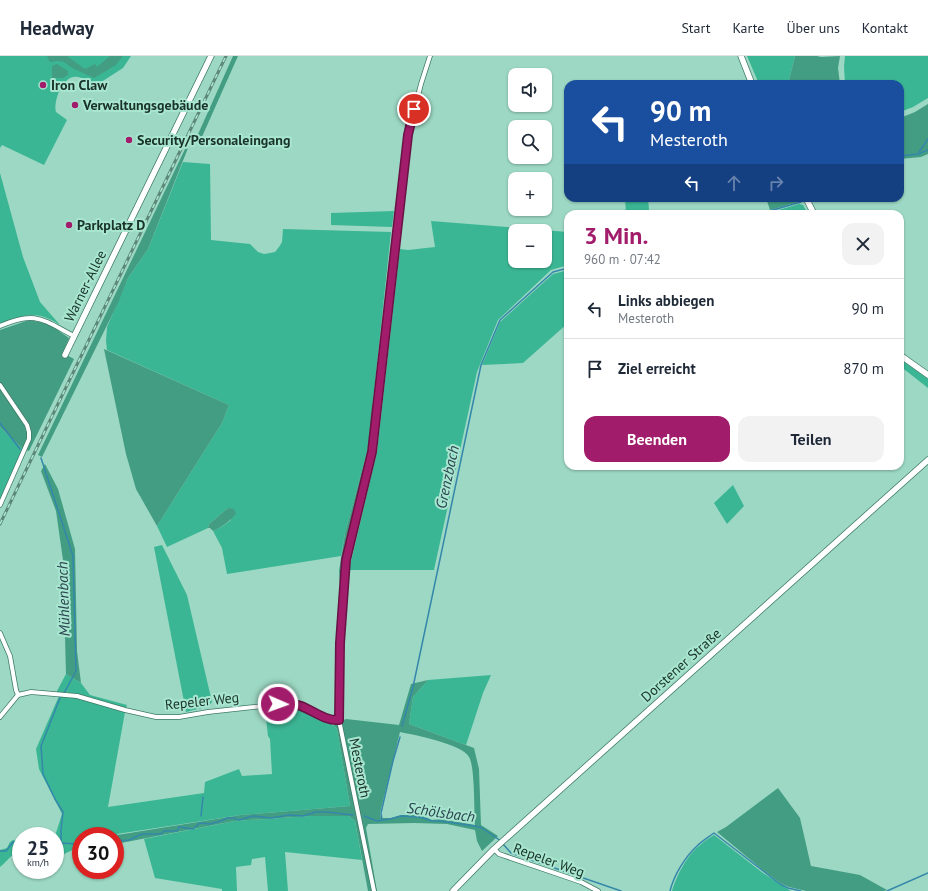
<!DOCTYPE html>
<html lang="de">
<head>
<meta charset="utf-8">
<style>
	:root { --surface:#fff; --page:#f2f2f3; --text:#1f2937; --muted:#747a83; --line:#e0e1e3; --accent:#a11c6a }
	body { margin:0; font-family:"PT Sans",sans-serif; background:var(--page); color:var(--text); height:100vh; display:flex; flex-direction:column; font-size:15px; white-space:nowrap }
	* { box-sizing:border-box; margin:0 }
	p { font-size:13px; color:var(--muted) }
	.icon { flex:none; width:22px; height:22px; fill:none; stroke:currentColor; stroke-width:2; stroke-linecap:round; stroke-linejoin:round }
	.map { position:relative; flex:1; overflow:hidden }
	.side { position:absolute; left:564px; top:154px; width:340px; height:260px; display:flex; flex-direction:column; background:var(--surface); border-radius:12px; box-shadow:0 1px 3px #0004 }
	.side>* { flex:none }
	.top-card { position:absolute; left:564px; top:24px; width:340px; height:122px; border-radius:12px; box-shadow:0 1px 3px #0004; background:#1a4fa0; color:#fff; overflow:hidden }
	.fabs { position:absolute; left:508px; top:12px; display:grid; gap:8px }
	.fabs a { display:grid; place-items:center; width:44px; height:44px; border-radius:8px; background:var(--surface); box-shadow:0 1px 3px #0004; font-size:20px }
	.speed { position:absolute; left:12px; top:771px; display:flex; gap:8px; font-size:20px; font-weight:700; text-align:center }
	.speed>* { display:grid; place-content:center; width:52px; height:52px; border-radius:50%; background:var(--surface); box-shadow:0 1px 3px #0004; line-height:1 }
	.speed small { font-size:10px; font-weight:400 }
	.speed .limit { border:6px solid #d22; background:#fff; color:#111 }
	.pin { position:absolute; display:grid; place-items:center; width:34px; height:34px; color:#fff; margin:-17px; border:2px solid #fff; border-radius:50%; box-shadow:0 1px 4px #0007 }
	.me { position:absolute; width:44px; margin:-22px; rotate:92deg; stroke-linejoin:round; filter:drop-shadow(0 0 3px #0008) }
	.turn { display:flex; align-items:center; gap:14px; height:84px; padding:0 20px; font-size:18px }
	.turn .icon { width:52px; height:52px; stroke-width:2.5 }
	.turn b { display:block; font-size:28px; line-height:34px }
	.lanes { display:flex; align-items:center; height:38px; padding:0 20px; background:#0003; justify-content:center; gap:20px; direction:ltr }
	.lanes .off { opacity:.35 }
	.round { display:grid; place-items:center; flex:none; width:42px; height:42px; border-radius:12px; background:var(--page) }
	.head { display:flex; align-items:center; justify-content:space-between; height:68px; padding:0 20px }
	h1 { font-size:24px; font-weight:600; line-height:30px; color:var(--accent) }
	.button { display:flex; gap:8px; margin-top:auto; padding:8px 20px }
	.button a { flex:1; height:46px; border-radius:12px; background:var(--accent); color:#fff; font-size:16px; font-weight:600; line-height:46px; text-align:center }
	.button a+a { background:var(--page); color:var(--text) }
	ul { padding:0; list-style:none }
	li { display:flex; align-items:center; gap:12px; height:60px; padding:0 20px; border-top:1px solid var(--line) }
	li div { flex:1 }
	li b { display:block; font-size:15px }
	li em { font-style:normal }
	header { display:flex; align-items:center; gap:24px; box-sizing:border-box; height:56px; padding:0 20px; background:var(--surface); border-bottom:1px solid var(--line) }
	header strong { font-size:19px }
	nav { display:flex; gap:22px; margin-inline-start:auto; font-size:14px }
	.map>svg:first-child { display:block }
</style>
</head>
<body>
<header>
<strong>Headway</strong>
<nav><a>Start</a><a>Karte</a><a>Über uns</a><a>Kontakt</a></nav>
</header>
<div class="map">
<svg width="928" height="835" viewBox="0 0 928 835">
	<rect width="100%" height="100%" fill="#9cd8c3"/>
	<!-- green -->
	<g fill="#3bb694" fill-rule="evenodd">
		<path d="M0 0H131L123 12 95 30C90 27 84 22 78 21 63 18 53 45 56 56L67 64 44 109 2 89 0 92Z"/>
		<polygon points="747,0 795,0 788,28 759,28"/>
		<polygon points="845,0 928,0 928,42 913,51 900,56 900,28 845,28 844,10"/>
		<polygon points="183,106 210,108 211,184 250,188 258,196 264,198 270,197 275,196 279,191 282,186 283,173 391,176 368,392 345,477 341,500 227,518 222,492 213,475 223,470 231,464 228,452 209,468 208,472 167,491 157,470 222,367 229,349 107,294 106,285 107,271 128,222 148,193"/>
		<path d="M0 117 23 201 40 246 60 269C35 253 25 259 0 268Z"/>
		<polygon points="625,142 648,142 649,154 727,155 727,158 626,158"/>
		<polygon points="799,148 803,149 808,158 765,158"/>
		<polygon points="394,155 392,171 331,169 331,157"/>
		<path d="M431 165 568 176V209L551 214 498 264 477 316 434 514H349L377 396 400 193 408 194 435 191ZM515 175H545V205H515Z"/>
		<polygon points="568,214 568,267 523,307 482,309 500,266 553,218"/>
		<polygon points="900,303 928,323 928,332 900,310"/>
		<polygon points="0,371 23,393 0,445"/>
		<polygon points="733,429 744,450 727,468 714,447"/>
		<polygon points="162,489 187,539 212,646 209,650 186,656 154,491"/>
		<path d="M66 618 81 627 90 639 127 649 126 652 66 636 63 641 78 642 125 656 108 751 204 737 205 726 239 713 242 720 272 718 270 683 268 680 265 653C273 652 283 650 291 651 302 652 329 664 337 673L350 750 241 759 117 778 121 787 115 789V780H81V790L64 798H55V780L62 758 39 713 36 693 59 640 57 635Z"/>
		<polygon points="491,619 483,637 466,689 409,668 413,641 428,624"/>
		<polygon points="310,760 349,760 355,765 362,804 285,796 288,835 268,835 265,801 252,803 251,809 236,811 237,835 222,835 222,833 155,822 144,783 234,765"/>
		<path d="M714 779 763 817 791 835H672C676 821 687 799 699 790 703 786 709 782 714 779Z"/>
		<path d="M13 784 21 786V795C9 799 9 804 0 811V794L7 792 10 786Z"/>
	</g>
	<!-- forest -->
	<g fill="#439d82" fill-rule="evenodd">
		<polygon points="47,0 67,0 85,13 95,8 97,11 110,0 123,0 116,9 94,22 72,12 64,6 58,5 50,6"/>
		<polygon points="233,0 238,0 201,83 199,87 195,85"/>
		<polygon points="795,0 817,0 821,1 840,0 838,12 840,28 788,28"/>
		<polygon points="57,8 68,15 68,19 63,22 52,22 52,10"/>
		<polygon points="928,48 928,98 921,101 900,103 900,62 915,56"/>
		<polygon points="186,91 188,92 148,193 128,222 118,247 42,401 38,399"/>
		<polygon points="766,142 800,142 802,145 770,154"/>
		<polygon points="29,264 49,268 69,282 63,297 74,303 29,395 23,393 0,371 0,274"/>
		<polygon points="104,293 229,349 222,367 157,470 136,433 126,398"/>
		<polygon points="372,346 374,352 368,392 351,467 345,488 342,511 346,532 344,588 340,639 343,651 335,651 335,607 340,531 339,515 345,477 368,392"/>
		<polygon points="45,408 58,433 75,493 77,595 81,627 66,618 63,504 56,455 41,415"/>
		<path d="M228 452 234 453 236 458C229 466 222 471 213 475L210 472H208L209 468Z"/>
		<path d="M428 624 413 641 409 668 474 692 479 713 481 769 498 780 482 795 477 785 475 774 447 768 414 767 368 768 366 772 377 835H368L355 765 349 760H310L234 765 121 787 117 779 241 759 350 750 337 673 333 669 346 663 399 669 411 628ZM400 676C415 679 462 688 469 701 475 710 474 755 475 769L441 763 432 764 421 759H401L391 762H381L380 757Z"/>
		<polygon points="778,732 800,762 811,810 860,819 887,834 884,835 806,835 789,831 780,827 764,815 717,776 726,771"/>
	</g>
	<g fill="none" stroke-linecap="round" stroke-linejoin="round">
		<!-- stream -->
		<g stroke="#3487ab" stroke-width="1.5">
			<polyline points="919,96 928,83"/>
			<polyline points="900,100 918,98 928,94"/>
			<polyline points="759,158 801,146"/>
			<polyline points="0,367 20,393"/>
			<polyline points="41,402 73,500 76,615 64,637"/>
			<polyline points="60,642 41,690 43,718 55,743 63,756 61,774 61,787"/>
			<polyline points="402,670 413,631 481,309 500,264 553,216 568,212"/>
			<polyline points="201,760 203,741"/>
			<polyline points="364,760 377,765 390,763 401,760 420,761 432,765 440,765 475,770 482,772 501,785"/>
			<polyline points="382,764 381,757 393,705 400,681"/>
			<polyline points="115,785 129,784 142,778 161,778 164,775 177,775 179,771 193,773 200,767 210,768 221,765 227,762 234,762 239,764 253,760 271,762 289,759 303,760 316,756 327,756 353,759"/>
			<polyline points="503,788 511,797 621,835"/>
			<polyline points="55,792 61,787 77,788 81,786"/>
			<polyline points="0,795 6,795 13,786 21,787"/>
			<path d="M670 835C674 819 685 801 697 790 702 785 709 781 714 777L780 828 788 832 801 835"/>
			<polyline points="887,835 928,817"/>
		</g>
		<!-- street casing -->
		<g stroke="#3f7a67" stroke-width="5.5">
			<g id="street">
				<path d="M0 270C36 254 43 264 74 280"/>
				<polyline points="0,329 27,369 29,376 29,383 0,449"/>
				<polyline points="0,577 10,600 16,634 18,639"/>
				<path d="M0 661 18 639 31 636 77 640 125 654 156 661H179L208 656 290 647C307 651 324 665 339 664"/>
				<polyline points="494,793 499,798 581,826 598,835"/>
				<polyline points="374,835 339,664 340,587 346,504 372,397 408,79 421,28 430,0"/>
			</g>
		</g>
		<!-- secondary casing -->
		<g stroke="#3f7a67" stroke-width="7">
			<g id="secondary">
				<polyline points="741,0 752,28"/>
				<polyline points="806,142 814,158"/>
				<polyline points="65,299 211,0"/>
				<polyline points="900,299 928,319"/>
				<polyline points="453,835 494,793 928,404"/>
			</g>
		</g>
		<!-- street -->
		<use href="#street" stroke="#fff" stroke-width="4"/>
		<!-- secondary -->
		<use href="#secondary" stroke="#fff" stroke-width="5.5"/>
		<!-- rail casing -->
		<g stroke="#5c8779" stroke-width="3">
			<polyline id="rail" points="0,468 226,0"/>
		</g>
		<!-- rail -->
		<use href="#rail" stroke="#a8e6d0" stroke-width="1.5" stroke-dasharray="4.5" stroke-linecap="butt"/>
	</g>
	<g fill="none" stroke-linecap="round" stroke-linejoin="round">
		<!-- route casing -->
		<g stroke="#691245" stroke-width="10">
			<path id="route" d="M278 648C286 648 293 647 301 650 314 655 325 665 339 664L340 587 346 504 372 396 408 79 414 53"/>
		</g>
		<!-- route -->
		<use href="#route" stroke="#a11c6a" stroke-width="7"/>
	</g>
	<!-- markers -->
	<g fill="#a11c6a" stroke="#a8e6d0" stroke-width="1.5">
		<circle cx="43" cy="29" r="4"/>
		<circle cx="75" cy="49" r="4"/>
		<circle cx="129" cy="84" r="4"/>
		<circle cx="69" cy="169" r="4"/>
	</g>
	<g text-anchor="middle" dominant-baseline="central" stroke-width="4" stroke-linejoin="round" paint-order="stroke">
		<!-- poi labels -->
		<g font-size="14" font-weight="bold" fill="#19322a" stroke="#a8e6d0" text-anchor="start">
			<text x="51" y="29">Iron Claw</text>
			<text x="83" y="49">Verwaltungsgebäude</text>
			<text x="137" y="84">Security/Personaleingang</text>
			<text x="77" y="169">Parkplatz D</text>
		</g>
		<!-- street labels -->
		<g font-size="14" fill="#19322a" stroke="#a8e6d0">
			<text transform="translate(85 230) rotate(-64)">Warner-Allee</text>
			<text transform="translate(681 609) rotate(-42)">Dorstener Straße</text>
			<text transform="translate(202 645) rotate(-6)">Repeler Weg</text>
			<text transform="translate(360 712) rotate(79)">Mesteroth</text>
			<text transform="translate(549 804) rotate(20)">Repeler Weg</text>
		</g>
		<!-- water labels -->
		<g font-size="15" font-style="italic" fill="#29434f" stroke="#a8e6d0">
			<text transform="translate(447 421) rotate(-78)">Grenzbach</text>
			<text transform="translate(63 543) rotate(-92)">Mühlenbach</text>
			<text transform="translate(441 756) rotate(8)">Schölsbach</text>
		</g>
	</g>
</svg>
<div class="fabs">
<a><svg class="icon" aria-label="sound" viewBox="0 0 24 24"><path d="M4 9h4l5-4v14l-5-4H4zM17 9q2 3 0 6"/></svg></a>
<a><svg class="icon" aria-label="search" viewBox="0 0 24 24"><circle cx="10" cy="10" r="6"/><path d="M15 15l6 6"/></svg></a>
<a>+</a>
<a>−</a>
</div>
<div class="speed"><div>25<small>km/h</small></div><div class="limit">30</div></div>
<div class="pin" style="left:414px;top:53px;background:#d93025"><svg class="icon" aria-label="arrive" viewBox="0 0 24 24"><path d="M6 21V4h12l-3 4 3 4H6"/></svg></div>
<svg class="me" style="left:278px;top:648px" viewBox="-20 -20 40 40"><circle r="17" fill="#a11c6a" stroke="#fff" stroke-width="3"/><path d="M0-11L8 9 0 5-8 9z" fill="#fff"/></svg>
<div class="top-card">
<div class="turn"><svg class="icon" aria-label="left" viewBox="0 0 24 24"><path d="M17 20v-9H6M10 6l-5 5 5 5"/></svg><div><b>90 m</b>Mesteroth</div></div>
<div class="lanes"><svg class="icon" aria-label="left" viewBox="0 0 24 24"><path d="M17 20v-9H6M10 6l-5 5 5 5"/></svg><svg class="icon off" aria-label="ahead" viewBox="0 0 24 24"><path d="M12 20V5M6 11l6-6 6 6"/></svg><svg class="icon off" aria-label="right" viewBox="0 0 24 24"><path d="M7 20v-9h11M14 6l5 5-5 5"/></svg></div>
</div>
<section class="side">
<div class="head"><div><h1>3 Min.</h1><p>960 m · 07:42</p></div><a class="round"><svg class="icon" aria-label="close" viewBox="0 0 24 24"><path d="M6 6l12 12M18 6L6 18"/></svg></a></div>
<ul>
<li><svg class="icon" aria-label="left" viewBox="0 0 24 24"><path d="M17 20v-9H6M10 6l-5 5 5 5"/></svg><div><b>Links abbiegen</b><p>Mesteroth</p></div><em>90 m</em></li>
<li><svg class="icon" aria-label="arrive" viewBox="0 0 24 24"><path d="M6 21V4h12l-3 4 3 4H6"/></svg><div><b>Ziel erreicht</b></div><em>870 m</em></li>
</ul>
<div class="button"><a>Beenden</a><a>Teilen</a></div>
</section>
</div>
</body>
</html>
